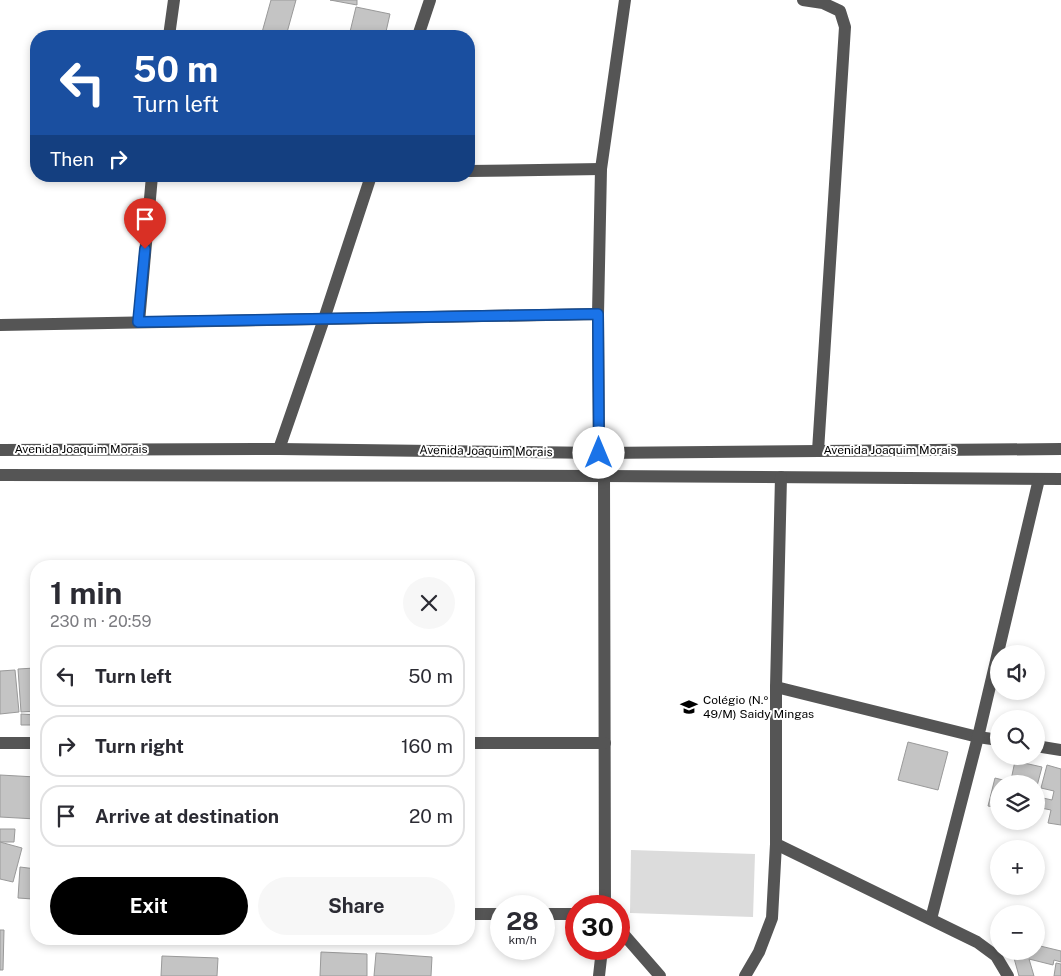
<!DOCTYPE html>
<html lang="en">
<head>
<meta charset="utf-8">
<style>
	:root { --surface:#fff; --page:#f7f7f7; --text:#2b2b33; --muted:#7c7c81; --line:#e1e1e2; --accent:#000 }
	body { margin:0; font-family:"Public Sans",sans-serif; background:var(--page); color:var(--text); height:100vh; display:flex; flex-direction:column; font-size:19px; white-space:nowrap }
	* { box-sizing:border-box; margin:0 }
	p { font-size:16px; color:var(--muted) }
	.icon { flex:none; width:28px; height:28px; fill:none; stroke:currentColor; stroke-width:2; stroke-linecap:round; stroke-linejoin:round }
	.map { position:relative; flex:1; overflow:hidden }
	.details { position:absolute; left:30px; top:560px; width:445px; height:385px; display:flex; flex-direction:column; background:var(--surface); border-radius:20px; box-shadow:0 2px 8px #0003 }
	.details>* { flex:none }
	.top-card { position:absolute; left:30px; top:30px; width:445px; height:152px; border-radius:20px; box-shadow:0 2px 8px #0003; background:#1a4fa0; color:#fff; overflow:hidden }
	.fabs { position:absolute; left:990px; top:645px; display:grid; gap:10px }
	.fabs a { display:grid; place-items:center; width:55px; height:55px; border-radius:50%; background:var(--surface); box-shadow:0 2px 8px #0003; font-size:25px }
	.speed { position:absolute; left:490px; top:895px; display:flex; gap:10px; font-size:25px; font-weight:700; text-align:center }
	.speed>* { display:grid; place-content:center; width:65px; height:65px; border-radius:50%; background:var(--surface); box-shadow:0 2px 8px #0003; line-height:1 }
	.speed small { font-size:12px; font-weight:400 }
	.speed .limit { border:8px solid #d22; background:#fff; color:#111 }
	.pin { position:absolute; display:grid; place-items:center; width:42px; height:42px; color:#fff; margin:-51px -21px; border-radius:50% 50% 50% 0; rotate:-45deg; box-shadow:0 0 5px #0007 }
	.pin .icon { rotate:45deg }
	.me { position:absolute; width:55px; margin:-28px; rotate:0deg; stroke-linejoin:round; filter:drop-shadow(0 0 4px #0008) }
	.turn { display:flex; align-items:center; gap:18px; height:105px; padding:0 20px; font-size:22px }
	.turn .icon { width:65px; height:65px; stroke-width:2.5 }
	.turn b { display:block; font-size:35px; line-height:42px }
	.then { display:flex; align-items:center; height:48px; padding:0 20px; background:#0003; gap:10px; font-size:19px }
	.round { display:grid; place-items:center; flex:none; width:52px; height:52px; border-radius:26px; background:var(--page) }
	.head { display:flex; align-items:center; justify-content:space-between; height:85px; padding:0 20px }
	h1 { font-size:30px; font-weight:700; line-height:38px }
	.action { display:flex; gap:10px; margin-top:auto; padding:10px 20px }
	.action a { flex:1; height:58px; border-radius:30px; background:var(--accent); color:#fff; font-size:20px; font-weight:700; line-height:58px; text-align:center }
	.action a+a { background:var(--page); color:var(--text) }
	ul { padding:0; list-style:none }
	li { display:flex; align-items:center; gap:15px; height:62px; margin:0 10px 8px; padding:0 10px; border:2px solid var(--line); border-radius:20px }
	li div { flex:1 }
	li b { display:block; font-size:19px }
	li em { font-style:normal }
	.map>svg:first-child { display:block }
</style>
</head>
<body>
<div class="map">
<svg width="1061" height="976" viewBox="0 0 1061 976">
	<rect width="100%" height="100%" fill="#fff"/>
	<!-- green -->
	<polygon fill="#dcdcdc" points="631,850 755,854 753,917 630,913"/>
	<!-- building -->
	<g fill="#c4c4c4" stroke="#999">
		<polygon points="271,0 296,0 286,36 261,36"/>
		<polygon points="330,0 357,0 357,5"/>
		<polygon points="356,7 390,14 385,36 349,36"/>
		<polygon points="35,668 36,711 21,712 18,669"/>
		<polygon points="15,670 19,712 0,714 0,671"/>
		<polygon points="21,714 36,715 36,725 21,725"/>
		<polygon points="908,742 948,752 938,790 898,780"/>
		<polygon points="1015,761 1042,767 1037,786 1036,784 1027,784 1011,780"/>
		<polygon points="1047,765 1061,769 1061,825 1048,823 1051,810 1041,808 1043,798 1052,800 1054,791 1041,788"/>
		<polygon points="0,775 36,777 36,819 0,817"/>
		<polygon points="995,778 1019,784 999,784 999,808 988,806"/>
		<polygon points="0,829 15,829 14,842 0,842"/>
		<polygon points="0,842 22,848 13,882 0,879"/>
		<polygon points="20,867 36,869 36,905 33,905 33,899 18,898"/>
		<polygon points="0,930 4,930 3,970 0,970"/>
		<polygon points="1036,945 1061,951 1061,962 1054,960 1053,965 1029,959 1034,976 1019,976 1012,951 1036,951"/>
		<polygon points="321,952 367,954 367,976 320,976"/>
		<polygon points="376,953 432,957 431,976 374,976"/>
		<polygon points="162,956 218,958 217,976 161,976"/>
		<polygon points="1056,963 1061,964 1061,976 1054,976"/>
	</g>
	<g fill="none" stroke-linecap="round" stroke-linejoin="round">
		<!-- minor -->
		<g stroke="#555" stroke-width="12">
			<polyline points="803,0 823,3 840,11 845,27 818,451"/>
			<polyline points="169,36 174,0"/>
			<polyline points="418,36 430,0"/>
			<polyline points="469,171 601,169"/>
			<polyline points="139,322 152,176"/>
			<polyline points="0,325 598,314"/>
			<polyline points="279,449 324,319 371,176"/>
			<polyline points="0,450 279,449 599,453 1061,449"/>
			<polyline points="599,453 598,314 601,169 625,0"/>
			<polyline points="0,475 604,476 1061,479"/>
			<polyline points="604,476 605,906"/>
			<polyline points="776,687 978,737 999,740"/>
			<polyline points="0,743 36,743"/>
			<polyline points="469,743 605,743"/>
			<polyline points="1036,746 1061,750"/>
			<polyline points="776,844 977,942 996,956 1008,976"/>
			<polyline points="469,914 501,914"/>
			<polyline points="544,914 576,914"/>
			<polyline points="931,919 978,737 1039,479"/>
			<polyline points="619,929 660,976"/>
			<polyline points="599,976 602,949"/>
			<polyline points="745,976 759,952 772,918 776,844 776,687 781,477"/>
		</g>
	</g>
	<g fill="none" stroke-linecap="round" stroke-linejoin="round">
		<!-- route casing -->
		<g stroke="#114b97" stroke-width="12">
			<polyline id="route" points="145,249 138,322 598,314 599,453"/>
		</g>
		<!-- route -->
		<use href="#route" stroke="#1a73e8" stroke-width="9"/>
	</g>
	<!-- icons -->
	<defs>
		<g id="school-bare" transform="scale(1.35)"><path d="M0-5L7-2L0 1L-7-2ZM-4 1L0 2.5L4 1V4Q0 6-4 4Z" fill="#000" stroke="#fff" stroke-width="2.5" paint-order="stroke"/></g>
	</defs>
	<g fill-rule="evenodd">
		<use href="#school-bare" x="689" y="707"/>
	</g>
	<g text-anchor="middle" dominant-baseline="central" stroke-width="4" stroke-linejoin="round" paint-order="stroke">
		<!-- street labels -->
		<g font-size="12" fill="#000" stroke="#fff">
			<text x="81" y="449">Avenida Joaquim Morais</text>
			<text x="890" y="450">Avenida Joaquim Morais</text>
			<text transform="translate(486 451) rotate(1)">Avenida Joaquim Morais</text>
		</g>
		<!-- poi labels -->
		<g font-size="12" fill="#000" stroke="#fff" text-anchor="start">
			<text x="703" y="700">Colégio (N.º<tspan x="703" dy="14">49/M) Saidy Mingas</tspan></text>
		</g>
	</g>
</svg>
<div class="fabs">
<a><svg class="icon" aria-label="sound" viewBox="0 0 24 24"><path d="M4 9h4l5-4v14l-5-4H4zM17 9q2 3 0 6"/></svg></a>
<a><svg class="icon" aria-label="search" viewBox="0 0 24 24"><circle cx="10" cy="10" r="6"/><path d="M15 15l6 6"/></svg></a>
<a><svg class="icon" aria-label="layers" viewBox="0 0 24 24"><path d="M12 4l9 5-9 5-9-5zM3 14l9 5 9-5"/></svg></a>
<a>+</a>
<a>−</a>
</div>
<div class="speed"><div>28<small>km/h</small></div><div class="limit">30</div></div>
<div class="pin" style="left:145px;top:249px;background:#d93025"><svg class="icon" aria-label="arrive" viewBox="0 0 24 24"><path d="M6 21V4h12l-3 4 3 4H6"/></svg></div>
<svg class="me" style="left:599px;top:453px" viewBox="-20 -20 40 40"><circle r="19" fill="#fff"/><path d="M0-13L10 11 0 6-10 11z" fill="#1a73e8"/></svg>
<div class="top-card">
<div class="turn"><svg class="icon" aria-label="left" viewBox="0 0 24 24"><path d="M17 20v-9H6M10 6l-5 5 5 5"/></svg><div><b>50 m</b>Turn left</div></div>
<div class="then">Then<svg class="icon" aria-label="right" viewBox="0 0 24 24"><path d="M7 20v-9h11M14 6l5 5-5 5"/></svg></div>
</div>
<section class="details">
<div class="head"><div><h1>1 min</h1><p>230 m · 20:59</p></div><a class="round"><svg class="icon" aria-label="close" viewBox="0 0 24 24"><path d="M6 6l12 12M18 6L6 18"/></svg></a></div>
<ul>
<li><svg class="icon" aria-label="left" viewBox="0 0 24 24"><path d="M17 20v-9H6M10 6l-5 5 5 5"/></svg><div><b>Turn left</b></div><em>50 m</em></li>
<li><svg class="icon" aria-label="right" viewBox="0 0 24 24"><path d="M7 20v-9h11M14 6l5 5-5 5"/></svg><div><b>Turn right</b></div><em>160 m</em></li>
<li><svg class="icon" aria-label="arrive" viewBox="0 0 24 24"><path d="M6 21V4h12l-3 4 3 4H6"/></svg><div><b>Arrive at destination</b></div><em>20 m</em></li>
</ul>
<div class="action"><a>Exit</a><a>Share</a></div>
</section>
</div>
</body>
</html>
